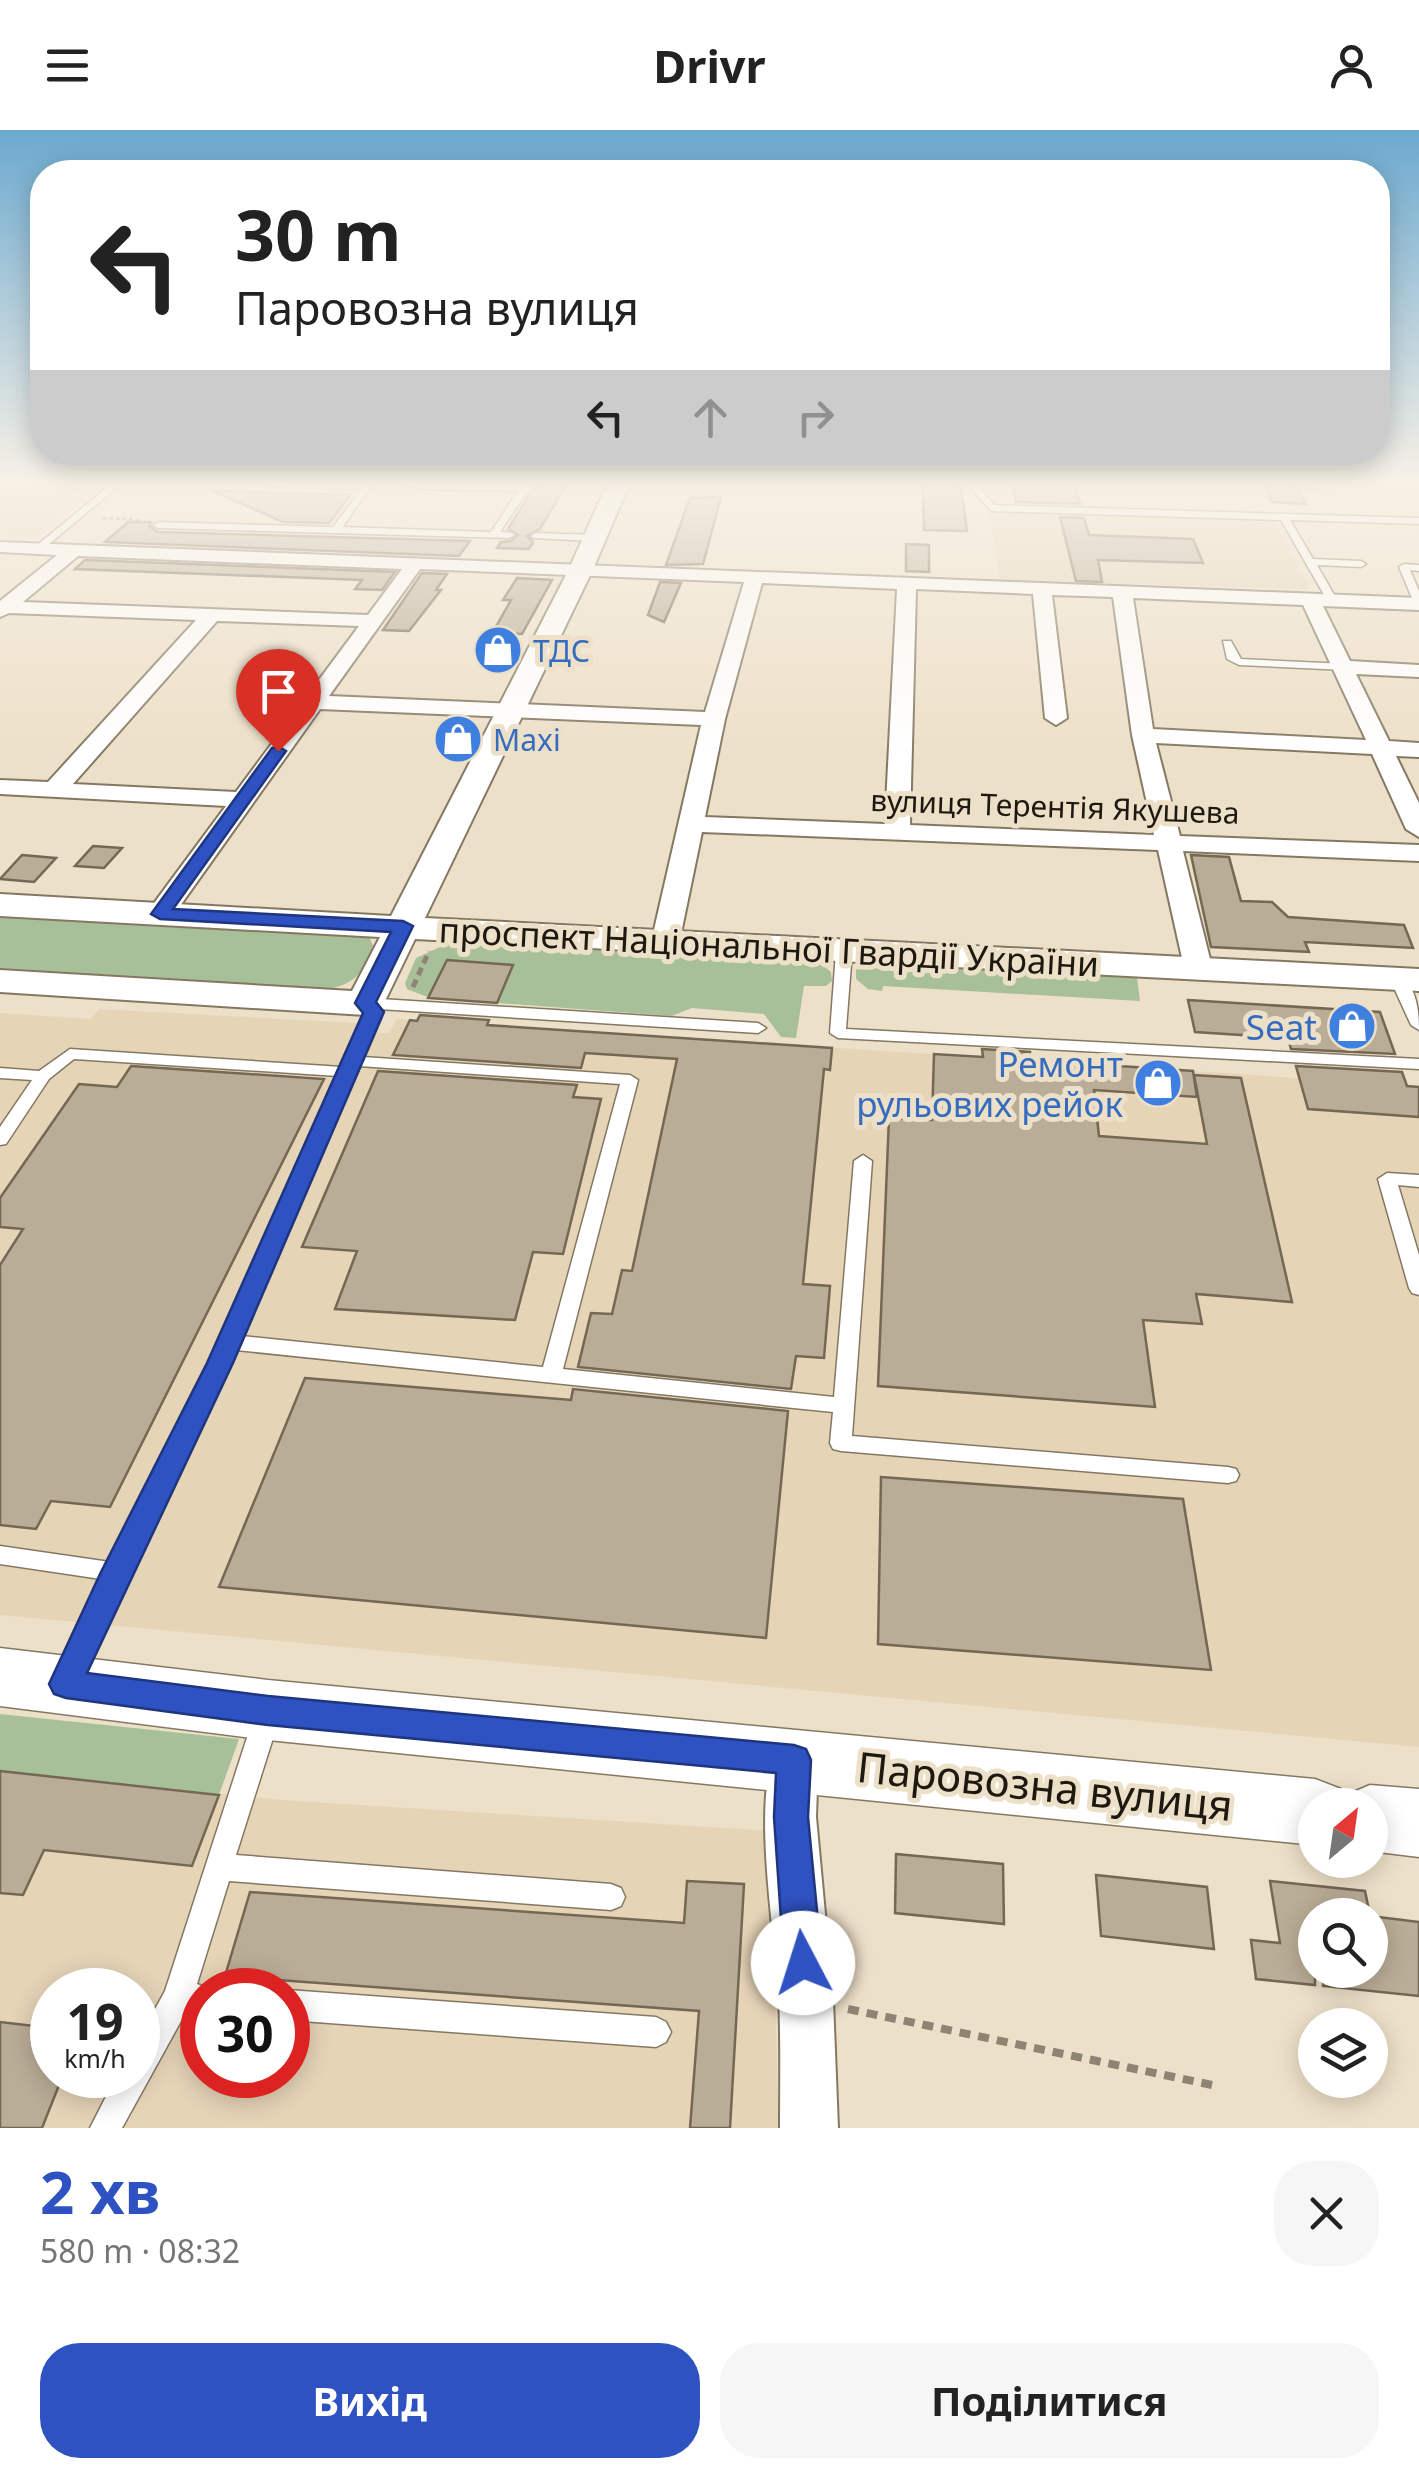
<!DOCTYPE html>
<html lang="uk">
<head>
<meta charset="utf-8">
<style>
	:root { --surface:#fff; --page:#f6f6f6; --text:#222; --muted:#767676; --accent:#2f52c2 }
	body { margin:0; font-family:"Noto Sans",sans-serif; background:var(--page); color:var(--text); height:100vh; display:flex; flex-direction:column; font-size:38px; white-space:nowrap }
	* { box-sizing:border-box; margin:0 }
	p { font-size:32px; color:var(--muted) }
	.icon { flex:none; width:55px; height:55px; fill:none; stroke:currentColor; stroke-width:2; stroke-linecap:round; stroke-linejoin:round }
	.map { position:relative; height:1998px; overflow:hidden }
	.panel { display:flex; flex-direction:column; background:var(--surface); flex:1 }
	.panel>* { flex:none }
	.guide { position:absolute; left:30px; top:30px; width:1360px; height:305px; border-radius:40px; box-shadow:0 5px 25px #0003; background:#fff; color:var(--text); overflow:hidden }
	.needle { width:65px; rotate:29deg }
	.fabs { position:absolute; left:1298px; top:1658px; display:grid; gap:20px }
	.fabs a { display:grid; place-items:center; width:90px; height:90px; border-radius:50%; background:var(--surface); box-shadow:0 5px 25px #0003; font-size:50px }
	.speed { position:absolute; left:30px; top:1838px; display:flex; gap:20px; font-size:50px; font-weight:700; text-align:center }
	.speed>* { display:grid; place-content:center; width:130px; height:130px; border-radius:50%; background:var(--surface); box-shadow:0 5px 25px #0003; line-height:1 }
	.speed small { font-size:25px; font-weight:400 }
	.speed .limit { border:15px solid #d22; background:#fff; color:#111 }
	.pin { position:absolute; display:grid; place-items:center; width:85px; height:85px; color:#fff; margin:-102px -42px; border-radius:50% 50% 50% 0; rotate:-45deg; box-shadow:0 0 10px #0007 }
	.pin .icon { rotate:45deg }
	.me { position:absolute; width:110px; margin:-55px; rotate:355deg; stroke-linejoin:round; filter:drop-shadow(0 0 8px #0008) }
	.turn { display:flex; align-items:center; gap:35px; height:210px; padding:0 40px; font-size:45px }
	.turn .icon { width:130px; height:130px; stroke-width:2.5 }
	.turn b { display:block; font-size:70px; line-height:85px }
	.lanes { display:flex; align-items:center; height:95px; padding:0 40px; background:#0003; justify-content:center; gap:50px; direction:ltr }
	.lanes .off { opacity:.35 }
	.round { display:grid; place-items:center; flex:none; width:105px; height:105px; border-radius:40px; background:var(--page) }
	.summary { display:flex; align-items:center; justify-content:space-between; height:170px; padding:0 40px }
	h1 { font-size:60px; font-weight:700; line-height:75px; color:var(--accent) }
	.cta { display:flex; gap:20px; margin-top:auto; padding:20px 40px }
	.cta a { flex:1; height:115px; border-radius:40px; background:var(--accent); color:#fff; font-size:40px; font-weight:700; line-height:115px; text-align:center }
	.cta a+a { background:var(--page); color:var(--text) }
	header { display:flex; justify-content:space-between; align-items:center; height:130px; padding:0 40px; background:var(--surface); font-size:45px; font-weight:700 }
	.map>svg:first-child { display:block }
</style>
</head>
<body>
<header><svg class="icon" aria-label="menu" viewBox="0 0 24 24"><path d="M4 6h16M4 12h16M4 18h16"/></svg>Drivr<svg class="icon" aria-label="person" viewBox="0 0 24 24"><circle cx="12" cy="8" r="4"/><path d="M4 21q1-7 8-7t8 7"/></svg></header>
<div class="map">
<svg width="1419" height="1998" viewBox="0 0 1419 1998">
	<rect width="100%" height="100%" fill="#ede0c8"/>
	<!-- built -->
	<g fill="#e6d4b7" fill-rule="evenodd">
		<polygon points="0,348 113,348 39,406 0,405"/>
		<polygon points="990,381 1273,389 1310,459 999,450"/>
		<polygon points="99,879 358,893 356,902 389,903 397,889 1419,956 1419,1617 0,1485 0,883 91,889"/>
		<path d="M0 1641 282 1670 770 1701 779 1998H0ZM52 1860H138V1945H52ZM202 1860H288V1945H202Z"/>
	</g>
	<!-- green -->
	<g fill="#a8c09a">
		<path d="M0 781 359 802 369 806 375 821C362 845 350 857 321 860L0 842Z"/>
		<polygon points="453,811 814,828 831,842 832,851 826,856 804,856 796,908 781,907 764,884 692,878 672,886 430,868 407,859 405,853 416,828"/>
		<polygon points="873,832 1137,847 1140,871 883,856 882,861 868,859 856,849 856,840"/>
		<polygon points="0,1584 239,1609 219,1665 0,1641"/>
	</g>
	<!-- building -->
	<g fill="#baad97" stroke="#746854" stroke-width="2.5">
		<polygon points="540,348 570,348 540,399 527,406 533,412 529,419 497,418 501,412 511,411 518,405 508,399"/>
		<polygon points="1011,348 1072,348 1080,374 1016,372"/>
		<polygon points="923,349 960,350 967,401 924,400"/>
		<polygon points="1262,349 1294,351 1306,374 1272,372"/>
		<polygon points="213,361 311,364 350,365 329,393 283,392"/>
		<polygon points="721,367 703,434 666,435 690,368"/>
		<polygon points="1060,387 1084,388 1089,405 1193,409 1203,433 1098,430 1102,452 1076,451"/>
		<polygon points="128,392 151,392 149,396 158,402 470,411 459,426 105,412"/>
		<polygon points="906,414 929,415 929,442 906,441"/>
		<polygon points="85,430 395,442 382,460 355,459 362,450 75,439"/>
		<polygon points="422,443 447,444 436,460 441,460 409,501 383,500"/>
		<polygon points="517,448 552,450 522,504 493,502 511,470 503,470"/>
		<polygon points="660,452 681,453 664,492 648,485"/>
		<polygon points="93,716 122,718 104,738 75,736"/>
		<polygon points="22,725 56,728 34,752 0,749"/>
		<polygon points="1191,725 1229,727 1241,771 1272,772 1288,787 1404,795 1413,818 1305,812 1309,822 1211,817"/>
		<polygon points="447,830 513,835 497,873 428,868"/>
		<polygon points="1188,870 1380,882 1395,924 1291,919 1288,908 1195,902"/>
		<polygon points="420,885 489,890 487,895 832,918 830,940 824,939 803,1154 830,1156 824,1228 796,1226 791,1259 578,1237 591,1183 612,1184 622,1140 632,1141 677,929 585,923 581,938 393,925 410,890 417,891"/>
		<polygon points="982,919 1030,922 1030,930 1193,941 1197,967 1094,960 1099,1006 1207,1014 1194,945 1241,948 1292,1172 1196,1164 1202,1194 1143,1190 1155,1277 878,1256 889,988 932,990 934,924 983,927"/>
		<polygon points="131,936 324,949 110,1377 51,1371 36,1399 0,1395 0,1135 23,1099 0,1097 0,1068 79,954 117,957"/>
		<polygon points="1296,936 1402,942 1407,956 1419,957 1419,987 1308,979"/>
		<polygon points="378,941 577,955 573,967 601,969 563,1124 533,1122 515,1190 335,1179 357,1121 302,1117"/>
		<polygon points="305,1248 571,1270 573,1259 788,1281 766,1508 219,1457"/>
		<polygon points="881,1347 1183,1369 1211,1540 878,1514"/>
		<polygon points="0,1641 219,1665 192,1736 44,1720 23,1765 0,1763"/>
		<polygon points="896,1724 1003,1734 1004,1794 895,1783"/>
		<polygon points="1096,1745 1207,1757 1214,1819 1101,1806"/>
		<polygon points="687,1751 744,1754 730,1998 690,1998 699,1881 225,1846 250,1762 684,1793"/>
		<polygon points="1270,1751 1365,1761 1370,1785 1315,1785 1315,1855 1256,1849 1251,1810 1280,1813"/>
		<polygon points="1370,1786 1419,1792 1419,1866 1323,1856 1324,1840 1370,1840"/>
		<polygon points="0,1892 52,1898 52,1945 63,1945 42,1998 0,1998"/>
	</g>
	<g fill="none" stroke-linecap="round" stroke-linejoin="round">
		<!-- service casing -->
		<g stroke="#847863" stroke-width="3">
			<g id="service">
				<polygon points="119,348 128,348 42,420 36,420 36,416"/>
				<polygon points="251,348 275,351 371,355 343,397 491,402 518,361 424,359 379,348 395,348 424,353 522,356 527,349 534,351 500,402 512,403 514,405 509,408 158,398 153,395 158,392 333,397 362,359 274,357"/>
				<polygon points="963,348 971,348 994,375 1419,388 1419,394 1290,390 1313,429 1361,431 1366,434 1361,437 1317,435 1337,470 1332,473 1327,470 1281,390 991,381"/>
				<polygon points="1305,348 1313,348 1317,358 1311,358"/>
				<polygon points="536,403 595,405 600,408 595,411 533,408 531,406"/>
				<polygon points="1404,434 1419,435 1419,441 1410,440 1419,461 1419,476 1414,473 1399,437"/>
				<polygon points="1223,511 1231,511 1241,529 1346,534 1352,537 1346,540 1239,535 1227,529"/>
				<polygon points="844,817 852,822 846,899 1419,929 1419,939 838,908 830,903 836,822"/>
				<path d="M1398 844C1416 854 1419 880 1419 900L1411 895 1390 849Z"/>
				<path d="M365 868 758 893 766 898 758 903 379 879 382 883 363 927 630 945 638 950 563 1239 834 1267 854 1031 863 1025 872 1031 852 1306 1228 1337 1236 1339 1239 1345 1236 1351 1228 1353 841 1321 833 1319 830 1313 833 1282 236 1220 128 1442 78 1555 69 1558 60 1555 57 1547 101 1449 0 1434V1416L110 1432 210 1233 338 946 74 929 49 949 6 1014 0 1015V997L32 950 0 948V938L39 941 70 919 342 937 366 884 357 873ZM359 936 620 954 543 1237 242 1206Z"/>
				<polygon points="1387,1043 1419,1045 1419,1057 1398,1055 1419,1125 1419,1165 1412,1163 1409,1158 1378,1049"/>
				<polygon points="267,1575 276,1578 280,1586 236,1725 611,1754 621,1758 625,1767 621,1776 611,1780 229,1751 197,1854 213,1860 202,1860 202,1883 186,1882 122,1998 90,1998 117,1945 138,1945 138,1910 165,1861 254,1586 258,1578"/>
				<polygon points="288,1860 656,1887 666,1892 671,1902 666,1912 656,1917 288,1890"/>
			</g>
		</g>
		<!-- minor casing -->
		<g stroke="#847863" stroke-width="4">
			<g id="minor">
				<path d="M0 412 1419 468V480L1323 476 1350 531 1419 535V547L1356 544 1389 611 1419 613V627L1396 626 1419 673V707L1406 699 1372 624 1156 613 1180 706 1419 715V731L1183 721 1212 837 1208 843H1188L1184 837 1158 720 702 702 679 813 665 821 651 813 701 595 320 579 170 790 160 792 146 784 226 676 0 664V650L48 652 196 490 9 483 0 487V471L57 425 0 422ZM78 426 402 439 368 485 23 472ZM420 439 744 452 705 582 329 566ZM762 453 897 459 885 694 705 687 725 589ZM916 459 1033 464 1045 588 1056 595 1067 588 1052 465 1113 467 1132 605 1154 705 910 695ZM1133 468 1303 475 1366 610 1153 599ZM217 491 359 496 236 662 73 654Z"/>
				<path d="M794 1608 811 1615 818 1630 816 1687 833 1870 838 1998H780C780 1954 781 1911 779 1867 775 1802 751 1670 777 1615Z"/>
			</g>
		</g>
		<!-- tertiary casing -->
		<g stroke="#847863" stroke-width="4">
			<polygon id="tertiary" points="610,348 632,348 593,439 425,788 1419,839 1419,861 415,809 384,873 379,881 365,885 0,862 0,840 352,861 380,807 0,786 0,764 391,786 569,439"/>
		</g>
		<!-- secondary casing -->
		<g stroke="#847863" stroke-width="3">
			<polygon id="secondary" points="0,1518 268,1550 1315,1649 1341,1659 1344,1666 1370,1655 1419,1659 1419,1727 1370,1721 1370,1675 1315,1675 1315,1715 268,1610 0,1576"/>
		</g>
		<!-- path-far2 -->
		<polyline stroke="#8e8474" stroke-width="2.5" stroke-dasharray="4 2.5" stroke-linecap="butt" points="103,388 142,390"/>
		<!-- path-far1 -->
		<polyline stroke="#8e8474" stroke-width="5" stroke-dasharray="8 5" stroke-linecap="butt" points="413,857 429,821"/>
		<!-- path -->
		<polyline stroke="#8e8474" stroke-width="8" stroke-dasharray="11 8" stroke-linecap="butt" points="848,1879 1212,1955"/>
		<!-- service -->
		<use href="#service" fill="#fff" fill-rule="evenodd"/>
		<!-- minor -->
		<use href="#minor" fill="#fff" fill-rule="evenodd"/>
		<!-- tertiary -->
		<use href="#tertiary" fill="#fff" fill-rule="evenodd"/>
		<!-- secondary -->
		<use href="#secondary" fill="#fff" fill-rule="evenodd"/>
	</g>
	<!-- sky -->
	<linearGradient id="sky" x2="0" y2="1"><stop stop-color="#6ca9cf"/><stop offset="0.56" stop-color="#f7f1e6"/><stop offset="1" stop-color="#f7f1e6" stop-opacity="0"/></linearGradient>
	<rect width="1419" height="627" fill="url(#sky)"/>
	<!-- route -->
	<polygon fill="#2f52c2" stroke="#1f357e" stroke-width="2.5" points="278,616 286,621 173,779 403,791 413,796 376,872 384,882 233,1233 87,1543 268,1566 794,1615 806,1619 811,1630 808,1687 822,1833 816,1846 803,1852 790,1846 784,1833 774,1687 776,1643 268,1595 66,1568 54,1564 49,1554 101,1442 207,1233 363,883 355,873 391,802 160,789 151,784 272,618"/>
	<!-- icons -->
	<defs>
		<g id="shop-disc" transform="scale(2.5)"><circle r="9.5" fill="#3f7fe0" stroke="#ede0c8"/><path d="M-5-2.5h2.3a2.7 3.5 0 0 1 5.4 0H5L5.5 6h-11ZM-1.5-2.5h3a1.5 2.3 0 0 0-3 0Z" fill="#fff"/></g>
	</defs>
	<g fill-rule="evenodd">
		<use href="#shop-disc" x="498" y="520"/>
		<use href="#shop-disc" x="458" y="609"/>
		<use href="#shop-disc" x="1352" y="896"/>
		<use href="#shop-disc" x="1158" y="953"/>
	</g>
	<g text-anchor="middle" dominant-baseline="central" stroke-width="10" stroke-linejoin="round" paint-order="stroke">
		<!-- far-shop labels -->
		<g font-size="30" fill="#366cbe" stroke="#ede0c8" text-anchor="start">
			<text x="533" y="520">ТДС</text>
			<text x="493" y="609">Maxi</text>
		</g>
		<!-- far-street labels -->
		<g font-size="30" fill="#1d1810" stroke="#ede0c8">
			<text transform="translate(1055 676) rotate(2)">вулиця Терентія Якушева</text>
		</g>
		<!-- street labels -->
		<g font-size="35" fill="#1d1810" stroke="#ede0c8">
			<text transform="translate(769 816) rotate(3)">проспект Національної Гвардії України</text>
		</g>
		<!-- shop labels -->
		<g font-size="35" fill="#366cbe" stroke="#ede0c8" text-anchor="end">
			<text x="1317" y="896">Seat</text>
			<text x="1123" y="933">Ремонт<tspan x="1123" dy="40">рульових рейок</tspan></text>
		</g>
		<!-- near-street labels -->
		<g font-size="42" fill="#1d1810" stroke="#ede0c8">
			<text transform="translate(1045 1655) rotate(6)">Паровозна вулиця</text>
		</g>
	</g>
</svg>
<div class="fabs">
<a><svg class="needle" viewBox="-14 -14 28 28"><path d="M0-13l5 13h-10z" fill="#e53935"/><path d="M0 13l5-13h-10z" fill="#767676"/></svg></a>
<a><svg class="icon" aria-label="search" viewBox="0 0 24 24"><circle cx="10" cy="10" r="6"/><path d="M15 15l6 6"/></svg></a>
<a><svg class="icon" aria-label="layers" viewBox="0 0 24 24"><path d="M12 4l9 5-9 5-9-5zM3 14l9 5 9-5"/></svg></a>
</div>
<div class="speed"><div>19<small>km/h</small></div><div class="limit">30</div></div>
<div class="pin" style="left:278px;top:621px;background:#d93025"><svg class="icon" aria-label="arrive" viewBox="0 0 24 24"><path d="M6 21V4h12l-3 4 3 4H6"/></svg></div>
<svg class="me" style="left:803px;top:1833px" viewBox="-20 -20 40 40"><circle r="19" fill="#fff"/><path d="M0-13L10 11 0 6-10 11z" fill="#2f52c2"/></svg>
<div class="guide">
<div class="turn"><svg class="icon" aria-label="left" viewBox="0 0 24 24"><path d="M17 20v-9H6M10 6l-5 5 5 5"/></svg><div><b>30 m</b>Паровозна вулиця</div></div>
<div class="lanes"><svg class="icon" aria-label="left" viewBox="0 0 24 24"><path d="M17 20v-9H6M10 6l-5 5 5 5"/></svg><svg class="icon off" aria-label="ahead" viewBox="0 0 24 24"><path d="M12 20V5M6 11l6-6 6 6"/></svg><svg class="icon off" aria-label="right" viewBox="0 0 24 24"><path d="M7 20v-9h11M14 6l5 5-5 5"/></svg></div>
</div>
</div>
<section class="panel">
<div class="summary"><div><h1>2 хв</h1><p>580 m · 08:32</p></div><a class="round"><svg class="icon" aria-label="close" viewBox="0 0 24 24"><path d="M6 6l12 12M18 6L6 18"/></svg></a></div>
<div class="cta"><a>Вихід</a><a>Поділитися</a></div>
</section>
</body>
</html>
